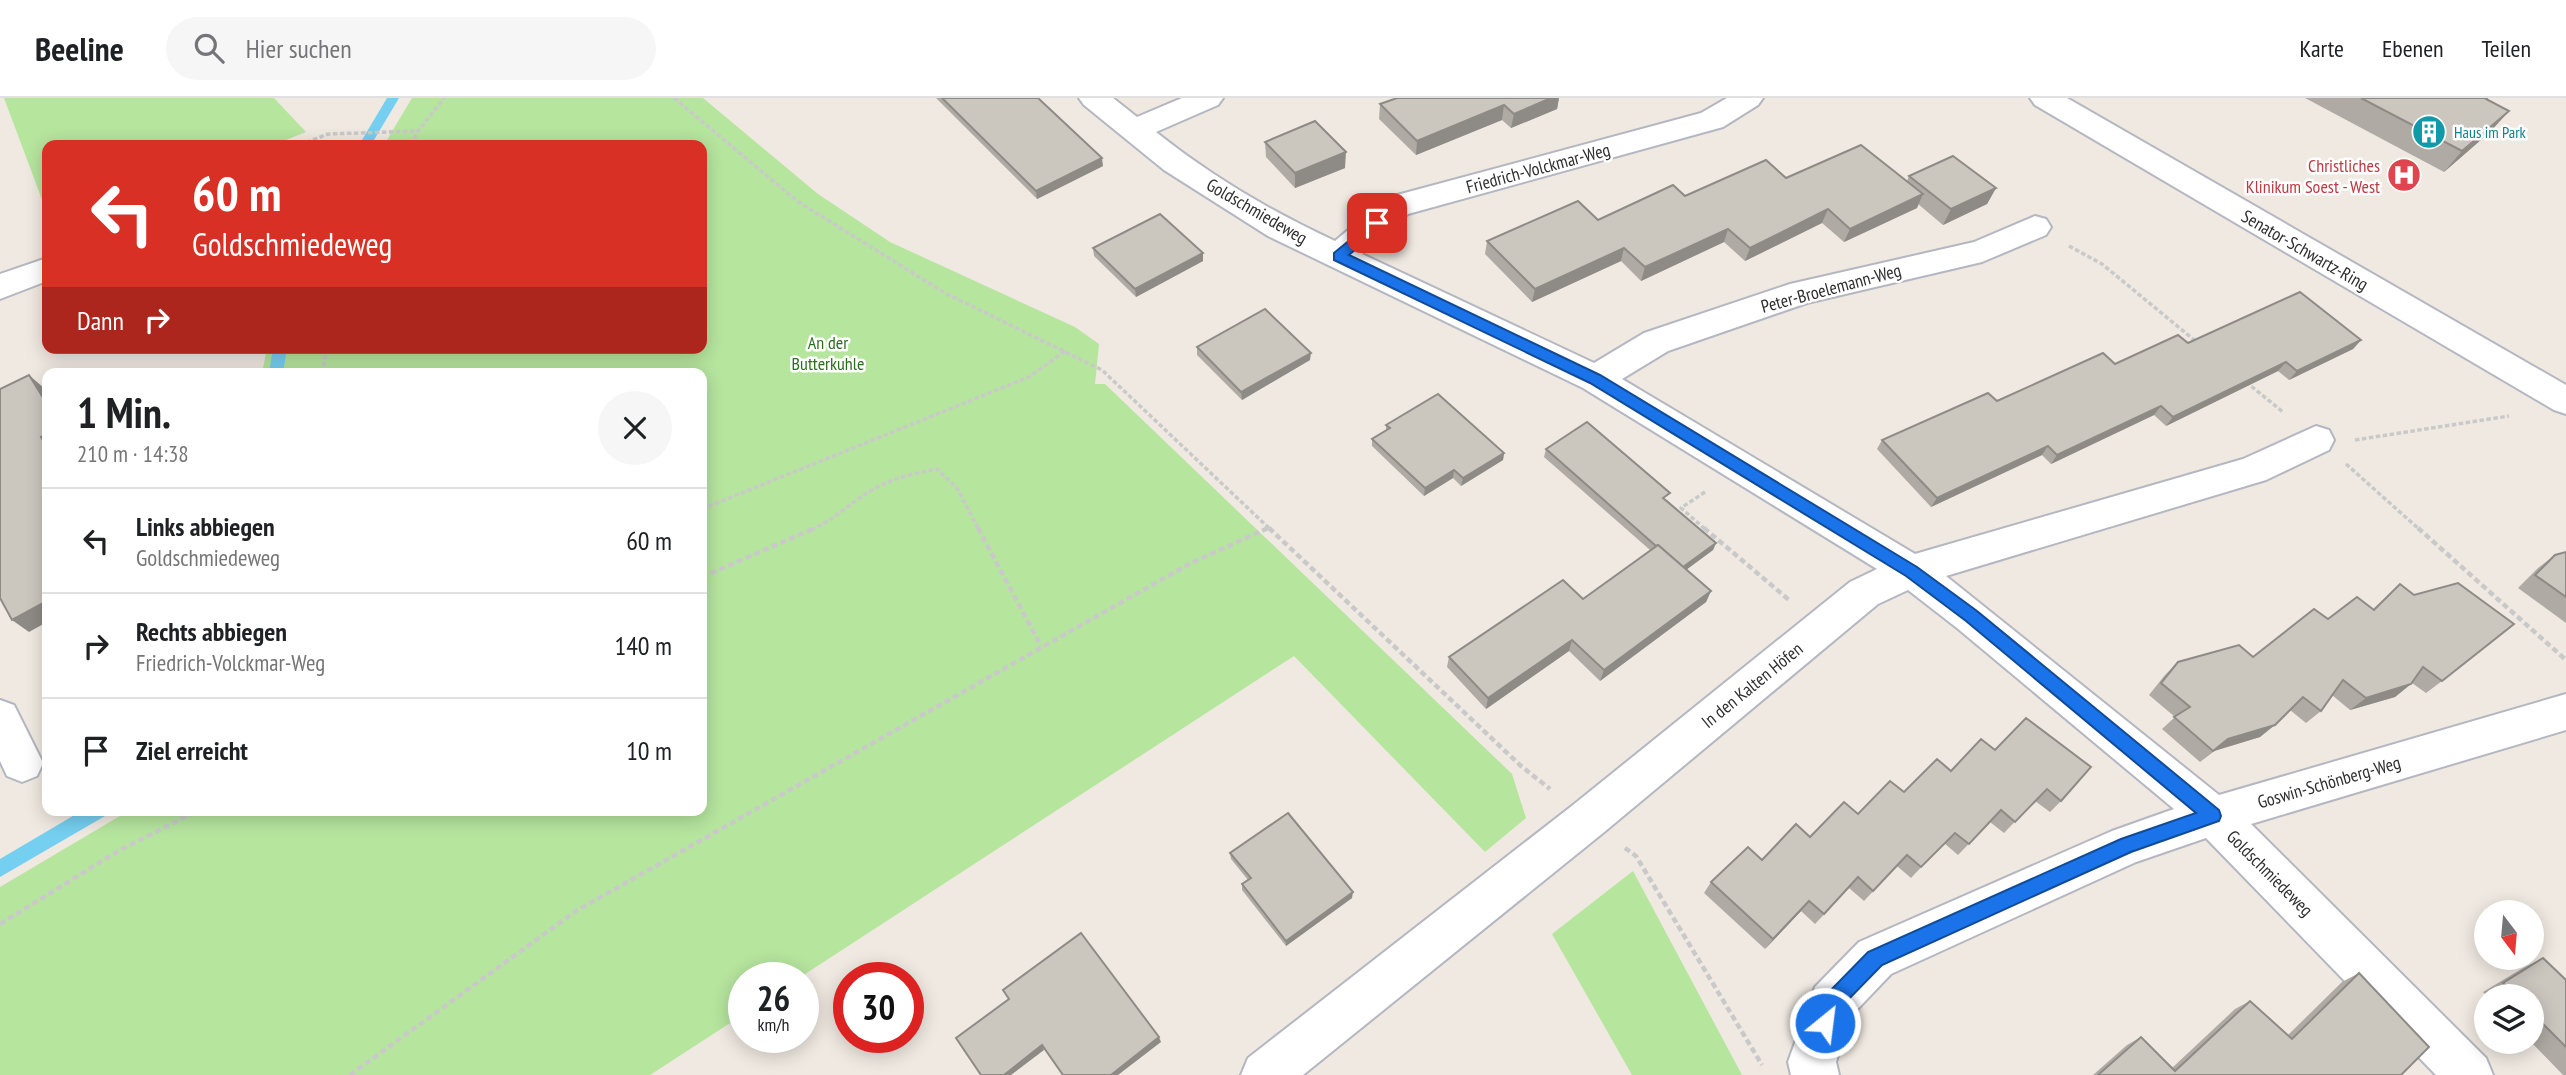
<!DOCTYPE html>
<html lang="de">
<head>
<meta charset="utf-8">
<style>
	:root { --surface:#fff; --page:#f6f6f6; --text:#202124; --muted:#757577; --line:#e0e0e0 }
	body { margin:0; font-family:"PT Sans Narrow",sans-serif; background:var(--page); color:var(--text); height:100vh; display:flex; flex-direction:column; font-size:26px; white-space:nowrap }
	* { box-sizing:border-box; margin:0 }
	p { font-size:23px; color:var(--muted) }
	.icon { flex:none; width:38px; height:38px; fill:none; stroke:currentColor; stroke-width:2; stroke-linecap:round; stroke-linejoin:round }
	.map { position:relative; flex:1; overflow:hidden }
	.drawer { position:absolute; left:42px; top:270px; width:665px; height:448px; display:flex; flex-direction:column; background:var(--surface); border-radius:14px; box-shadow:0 4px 18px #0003 }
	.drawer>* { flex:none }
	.guide { position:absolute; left:42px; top:42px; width:665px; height:214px; border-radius:14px; box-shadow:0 4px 18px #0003; background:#d93025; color:#fff; overflow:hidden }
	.needle { width:46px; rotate:164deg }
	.fabs { position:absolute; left:2474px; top:802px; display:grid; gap:14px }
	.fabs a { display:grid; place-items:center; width:70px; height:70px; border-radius:50%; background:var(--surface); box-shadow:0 4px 18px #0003; font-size:35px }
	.speed { position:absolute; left:728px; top:864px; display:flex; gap:14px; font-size:35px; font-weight:700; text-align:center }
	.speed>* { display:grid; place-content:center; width:91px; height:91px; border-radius:50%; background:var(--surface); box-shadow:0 4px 18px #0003; line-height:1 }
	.speed small { font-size:18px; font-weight:400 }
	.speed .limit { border:10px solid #d22; background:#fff; color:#111 }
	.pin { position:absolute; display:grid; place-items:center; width:60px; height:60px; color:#fff; margin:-30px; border-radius:14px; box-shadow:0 4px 10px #0006 }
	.me { position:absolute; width:77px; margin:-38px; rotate:29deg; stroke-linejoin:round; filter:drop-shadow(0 0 5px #0008) }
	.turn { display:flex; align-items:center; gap:24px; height:147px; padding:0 35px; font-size:32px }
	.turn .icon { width:91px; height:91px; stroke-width:2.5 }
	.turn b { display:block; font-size:49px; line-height:60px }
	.then { display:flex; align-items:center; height:66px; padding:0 35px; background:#0003; gap:14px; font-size:26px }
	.round { display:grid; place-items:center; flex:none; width:74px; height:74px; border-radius:37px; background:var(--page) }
	.headline { display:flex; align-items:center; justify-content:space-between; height:119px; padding:0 35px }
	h1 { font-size:42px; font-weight:700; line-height:52px }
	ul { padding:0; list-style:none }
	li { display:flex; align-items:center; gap:21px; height:105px; padding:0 35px; border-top:2px solid var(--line) }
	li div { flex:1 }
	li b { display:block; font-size:26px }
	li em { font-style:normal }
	header { display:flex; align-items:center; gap:42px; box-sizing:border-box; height:98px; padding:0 35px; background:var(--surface); border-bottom:2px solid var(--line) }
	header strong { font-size:33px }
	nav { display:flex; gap:38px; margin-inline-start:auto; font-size:24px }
	.search { width:490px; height:63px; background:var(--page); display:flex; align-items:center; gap:18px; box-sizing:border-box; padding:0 24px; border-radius:38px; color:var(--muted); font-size:26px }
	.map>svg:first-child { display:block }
</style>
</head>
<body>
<header>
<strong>Beeline</strong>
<div class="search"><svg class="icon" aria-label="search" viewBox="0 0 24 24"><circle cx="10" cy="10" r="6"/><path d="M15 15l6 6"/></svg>Hier suchen</div>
<nav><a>Karte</a><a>Ebenen</a><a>Teilen</a></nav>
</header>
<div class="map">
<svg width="2566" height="977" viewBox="0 0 2566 977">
	<rect width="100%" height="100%" fill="#efe9e1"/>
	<!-- green -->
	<g fill="#b6e59e">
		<polygon points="4,0 274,0 306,34 273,47 47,47 47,115"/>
		<polygon points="412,0 703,0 818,96 890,144 1075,229 1099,246 1095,286 1105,286 1512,676 1526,720 1485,754 1294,558 799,880 744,880 744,916 650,977 0,977 0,789 130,712 702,712 702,275 262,275 267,250 702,250 702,47 384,47"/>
		<polygon points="1633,773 1742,977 1632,977 1552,836"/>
	</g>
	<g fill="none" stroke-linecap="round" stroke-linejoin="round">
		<!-- stream -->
		<g fill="#75cff0" fill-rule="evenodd">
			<polygon points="387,0 399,0 371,47 359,47"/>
			<polygon points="273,250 287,250 283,275 269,275"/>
			<polygon points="83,712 108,712 105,718 0,779 0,761"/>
		</g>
		<!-- street casing -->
		<g stroke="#b4b7c1" stroke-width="4">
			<g id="street">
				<path d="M1079 0H1113L1137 19 1182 0H1223L1218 7 1156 34C1211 78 1272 114 1335 143L1386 100 1701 15 1727 0H1763L1758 7 1723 29 1408 116 1362 156 1594 265 1644 235 1790 186 1974 144 2035 118 2046 121 2051 129 2046 137 1982 164 1807 205 1668 253 1622 281 1915 456 2243 361 2316 328 2329 332 2334 342 2329 352 2266 382 1946 478 2219 697 2566 596V632L2251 726 2486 960 2493 977H2436L2206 740 2136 764 1891 876 1850 919 1836 964 1839 977H1791L1788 964 1815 889 1859 844 2112 733 2174 711 1957 530 1908 492 1878 506 1603 735 1303 977H1241L1248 960 1573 707 1850 484 1877 471 1583 290 1268 138 1164 72 1084 7Z"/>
				<polygon points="47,160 47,183 0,201 0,176"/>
				<polygon points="0,602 14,607 43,665 37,678 22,684 7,678 0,663"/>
			</g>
		</g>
		<!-- secondary casing -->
		<g stroke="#b4b7c1" stroke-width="4">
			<polygon id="secondary" points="2030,0 2067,0 2566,287 2566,316 2554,312 2035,7"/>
		</g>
		<!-- path-far1 -->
		<g stroke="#c9c9c9" stroke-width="3.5" stroke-dasharray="4.5 2.5" stroke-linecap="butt">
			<polyline points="674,0 797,103 945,195 1102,272 1271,432"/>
			<polyline points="300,47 328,36 418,33"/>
			<polyline points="411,47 418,33 444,0"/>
			<polyline points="2069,148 2102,166 2199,246"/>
			<polyline points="322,275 327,250"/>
			<polyline points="2246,284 2283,314"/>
			<polyline points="2355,342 2509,318"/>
			<polyline points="2346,366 2420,432"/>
			<polyline points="1705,394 1681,410 1706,432"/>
			<polyline points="702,411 1029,279 1065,253"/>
			<path d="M811 432C831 423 844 411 861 399 884 382 910 376 937 371L957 390 979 432"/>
			<polyline points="1264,432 1270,429"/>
		</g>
		<!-- path -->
		<g stroke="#c9c9c9" stroke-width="4.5" stroke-dasharray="6 3.5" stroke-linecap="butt">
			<polyline points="978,430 1041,548"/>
			<polyline points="1269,430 1521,668 1550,691"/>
			<polyline points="1704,430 1789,502"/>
			<polyline points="2418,430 2566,562"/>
			<polyline points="702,479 815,430"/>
			<polyline points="1625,750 1636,758 1762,967"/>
			<polyline points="0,826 120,752 199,712"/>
			<polyline points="350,977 576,813 1189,466 1268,430"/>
		</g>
		<!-- street -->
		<use href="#street" fill="#fff" fill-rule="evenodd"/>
		<!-- secondary -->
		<use href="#secondary" fill="#fff" fill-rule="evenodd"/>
	</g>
	<!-- wall -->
	<g fill="#afaba4">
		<polygon points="936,0 1038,0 1103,68 1037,101"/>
		<polygon points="1397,0 1559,0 1557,11 1511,30 1502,22 1416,57 1379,21 1380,6"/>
		<polygon points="2305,0 2488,0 2487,2 2509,13 2490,34 2444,74"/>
		<polygon points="1265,44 1345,70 1295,90 1266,59"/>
		<polygon points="1909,78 1996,90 1987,106 1943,127 1918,106 1917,110 1844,144 1822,125 1745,163 1724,144 1641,183 1621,163 1532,204 1485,156 1487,143 1598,122 1685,98 1786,80 1907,83"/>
		<polygon points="1093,150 1203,155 1203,163 1136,199 1094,158"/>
		<polygon points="2361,242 2353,251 2289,282 2278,273 2166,328 2154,317 2051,366 2042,357 1931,409 1877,351 1882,342 2115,266 2188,245"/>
		<polygon points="1197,249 1310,262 1242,302 1197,257"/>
		<polygon points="1386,327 1504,355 1503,362 1461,388 1453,380 1424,398 1372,348 1372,341 1386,332"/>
		<polygon points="1546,351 1667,402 1716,445 1713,452 1686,472 1711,493 1706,504 1600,583 1569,553 1486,611 1447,569 1449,559 1583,501 1650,452 1544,359"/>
		<polygon points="2566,454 2566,525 2518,490 2538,470 2555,457"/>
		<polygon points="2400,486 2442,583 2426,595 2412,585 2395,599 2350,612 2332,597 2321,613 2306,625 2290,612 2260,639 2214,653 2200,664 2162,631 2175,619 2149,597 2165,577 2178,564 2253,559 2328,521 2373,511"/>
		<polygon points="1981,641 2061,703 2050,714 2035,703 2004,735 1990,724 1958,757 1944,745 1911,780 1897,768 1864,803 1849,790 1815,826 1801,813 1765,851 1704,795 1711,784 1951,673"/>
		<polygon points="1230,755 1352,800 1286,848 1242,792 1242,786 1248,782 1231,761"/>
		<polygon points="2543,860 2566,882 2566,977 2563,977 2530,943 2532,943 2532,898 2487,898 2483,894 2523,870"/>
		<polygon points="2359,875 2401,977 2093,977 2127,947 2141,939 2172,970 2235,911 2250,903 2288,937 2342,884"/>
	</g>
	<!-- shaded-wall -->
	<g fill="#8e8b86">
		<polygon points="1551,0 1559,0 1557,11 1511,30 1514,16"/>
		<polygon points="1504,7 1502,22 1416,57 1417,43"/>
		<polygon points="2509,13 2490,34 2444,74 2462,53"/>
		<polygon points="1346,54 1345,70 1295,90 1295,75"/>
		<polygon points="1102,60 1103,68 1037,101 1036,93"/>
		<polygon points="1996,90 1987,106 1943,127 1951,111"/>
		<polygon points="1923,96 1917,110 1844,144 1850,131"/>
		<polygon points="1828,111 1822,125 1745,163 1750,150"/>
		<polygon points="1728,131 1724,144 1641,183 1645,169"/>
		<polygon points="1624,150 1621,163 1532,204 1535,191"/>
		<polygon points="1203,155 1203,163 1136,199 1135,191"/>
		<polygon points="2361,242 2353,251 2289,282 2297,273"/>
		<polygon points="1311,255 1310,262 1242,302 1241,294"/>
		<polygon points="2286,264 2278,273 2166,328 2173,319"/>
		<polygon points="29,277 45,291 47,295 47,306"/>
		<polygon points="2161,308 2154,317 2051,366 2057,357"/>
		<polygon points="47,336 47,349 41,339"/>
		<polygon points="2048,348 2042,357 1931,409 1937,400"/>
		<polygon points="1504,355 1503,362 1461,388 1463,380"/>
		<polygon points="1454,372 1453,380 1424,398 1425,390"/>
		<polygon points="1716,445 1713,452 1679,477 1681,470"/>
		<polygon points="1711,493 1706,504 1600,583 1604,572"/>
		<polygon points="47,503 47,524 29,534 12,522"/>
		<polygon points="1572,542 1569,553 1486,611 1488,600"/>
		<polygon points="2411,586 2395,599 2350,612 2366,600"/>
		<polygon points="2275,627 2260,639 2214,653 2200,664 2228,641"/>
		<polygon points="1353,794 1352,800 1286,848 1286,843"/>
		<polygon points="1809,803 1801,813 1765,851 1773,841"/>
		<polygon points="1159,939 1161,944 1118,977 1111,977"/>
		<polygon points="1042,947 1044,952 1011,977 1004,977"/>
	</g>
	<!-- building -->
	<g fill="#cbc7bf" stroke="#8e8b86" stroke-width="2">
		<polygon points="942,0 1038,0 1102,60 1036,93"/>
		<polygon points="1397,0 1551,0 1514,16 1504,7 1417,43 1380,6"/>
		<polygon points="2361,0 2487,0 2486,1 2509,13 2462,53"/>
		<polygon points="1315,23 1346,54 1295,75 1265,44"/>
		<polygon points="1861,47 1923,96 1850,131 1828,111 1750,150 1728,131 1645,169 1624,150 1535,191 1487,143 1578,103 1598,122 1673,87 1685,98 1766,62 1786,80"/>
		<polygon points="1953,58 1996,90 1951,111 1909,78"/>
		<polygon points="1160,116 1203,155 1135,191 1093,150"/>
		<polygon points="2300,194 2361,242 2297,273 2286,264 2173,319 2161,308 2057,357 2048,348 1937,400 1882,342 1988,295 1997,303 2103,255 2115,266 2178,237 2188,245"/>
		<polygon points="1265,211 1311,255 1241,294 1197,249"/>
		<polygon points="29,277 47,306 47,336 41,339 47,349 47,503 12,522 0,500 0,291"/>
		<polygon points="1438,296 1504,355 1463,380 1454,372 1425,390 1372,341 1390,330 1386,327"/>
		<polygon points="1587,324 1670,395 1663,400 1716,445 1683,469 1658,447 1656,448 1546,351"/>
		<polygon points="1658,447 1711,493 1604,572 1572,542 1488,600 1449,559 1563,482 1583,501"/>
		<polygon points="2566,454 2566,499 2535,477 2555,457"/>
		<polygon points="2458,485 2514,526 2442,583 2423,569 2411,586 2366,600 2343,582 2321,613 2303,599 2275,627 2228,641 2213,653 2174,619 2190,609 2161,585 2178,564 2239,547 2253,559 2314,511 2328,521 2357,499 2374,512 2400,486 2414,497"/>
		<polygon points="2026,620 2091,669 2061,703 2047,691 2015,724 2001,712 1969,746 1955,735 1921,769 1907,757 1873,793 1858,779 1824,816 1809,803 1773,841 1711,784 1748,749 1762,762 1796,726 1810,739 1844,704 1858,716 1890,683 1904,694 1937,661 1951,673 1981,641 1995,652"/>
		<polygon points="1288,715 1353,794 1286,843 1242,786 1251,780 1230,755"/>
		<polygon points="1081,835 1159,939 1111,977 1063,977 1042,947 1004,977 981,977 956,940 1009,901 1003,892"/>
		<polygon points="2543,860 2566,882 2566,949 2532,915 2532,898 2515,898 2503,885"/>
		<polygon points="2359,875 2429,949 2401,977 2098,977 2141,939 2175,973 2250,903 2292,941"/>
	</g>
	<!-- route -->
	<polygon fill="#1a73e8" stroke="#114b97" stroke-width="2" points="1377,120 1382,122 1382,128 1349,157 1600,277 1917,469 1977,513 2219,712 2221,718 2219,723 2131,754 1882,867 1839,911 1831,932 1825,935 1818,932 1815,925 1824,899 1868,854 2121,741 2196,715 1966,523 1906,478 1590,285 1334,162 1334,155"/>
	<!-- icons -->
	<defs>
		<g id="building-disc" transform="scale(1.75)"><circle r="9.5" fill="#0f9aa8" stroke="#fff"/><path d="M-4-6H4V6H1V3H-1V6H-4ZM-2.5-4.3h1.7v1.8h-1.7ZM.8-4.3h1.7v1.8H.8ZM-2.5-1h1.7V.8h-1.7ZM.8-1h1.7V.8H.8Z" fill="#fff"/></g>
		<g id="hospital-disc" transform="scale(1.75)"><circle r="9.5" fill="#e0444e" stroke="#fff"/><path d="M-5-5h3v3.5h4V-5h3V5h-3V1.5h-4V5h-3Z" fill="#fff"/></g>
	</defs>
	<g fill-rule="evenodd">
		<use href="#building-disc" x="2429" y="34"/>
		<use href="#hospital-disc" x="2404" y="77"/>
	</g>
	<g text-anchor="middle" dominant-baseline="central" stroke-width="5" stroke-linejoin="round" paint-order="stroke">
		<!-- far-culture labels -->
		<g font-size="16" fill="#0d838f" stroke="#fff" text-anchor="start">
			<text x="2454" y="34">Haus im Park</text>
		</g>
		<!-- health labels -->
		<g font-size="18" fill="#be3a42" stroke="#fff" text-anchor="end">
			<text x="2380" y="67">Christliches<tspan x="2380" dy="21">Klinikum Soest - West</tspan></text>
		</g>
		<!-- street labels -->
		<g font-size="18" fill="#2e2e2e" stroke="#fff">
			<text transform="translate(1538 70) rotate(-15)">Friedrich-Volckmar-Weg</text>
			<text transform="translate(1257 113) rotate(30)">Goldschmiedeweg</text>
			<text transform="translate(2305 152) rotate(30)">Senator-Schwartz-Ring</text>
			<text transform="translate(1831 190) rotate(-15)">Peter-Broelemann-Weg</text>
			<text transform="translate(1752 587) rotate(-39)">In den Kalten Höfen</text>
			<text transform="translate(2329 684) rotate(-16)">Goswin-Schönberg-Weg</text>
			<text transform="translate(2270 775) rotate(45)">Goldschmiedeweg</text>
		</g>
		<!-- park labels -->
		<g font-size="18" fill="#2c6e1b" stroke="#fff">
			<text x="828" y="244">An der<tspan x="828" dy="21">Butterkuhle</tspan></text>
		</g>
	</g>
</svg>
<div class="fabs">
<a><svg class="needle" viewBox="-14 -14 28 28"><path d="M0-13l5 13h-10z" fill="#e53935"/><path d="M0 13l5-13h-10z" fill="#757577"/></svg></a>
<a><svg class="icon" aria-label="layers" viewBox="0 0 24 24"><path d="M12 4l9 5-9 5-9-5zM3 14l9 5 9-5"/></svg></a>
</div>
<div class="speed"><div>26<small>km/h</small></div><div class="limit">30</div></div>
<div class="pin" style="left:1377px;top:125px;background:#d93025"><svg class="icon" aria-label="arrive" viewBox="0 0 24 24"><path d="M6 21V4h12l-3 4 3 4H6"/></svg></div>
<svg class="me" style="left:1825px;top:925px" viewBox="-20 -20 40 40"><circle r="17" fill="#1a73e8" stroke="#fff" stroke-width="3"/><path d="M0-11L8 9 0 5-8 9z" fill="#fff"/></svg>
<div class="guide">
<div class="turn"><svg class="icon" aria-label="left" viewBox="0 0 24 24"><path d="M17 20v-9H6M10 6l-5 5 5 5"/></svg><div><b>60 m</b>Goldschmiedeweg</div></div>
<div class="then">Dann<svg class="icon" aria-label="right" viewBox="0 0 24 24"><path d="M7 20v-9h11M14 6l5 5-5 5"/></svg></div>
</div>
<section class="drawer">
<div class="headline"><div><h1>1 Min.</h1><p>210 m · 14:38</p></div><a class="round"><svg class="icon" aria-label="close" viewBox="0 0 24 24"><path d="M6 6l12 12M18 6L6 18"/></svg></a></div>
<ul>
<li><svg class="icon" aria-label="left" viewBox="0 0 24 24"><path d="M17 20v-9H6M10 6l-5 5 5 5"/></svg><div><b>Links abbiegen</b><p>Goldschmiedeweg</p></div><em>60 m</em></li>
<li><svg class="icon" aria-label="right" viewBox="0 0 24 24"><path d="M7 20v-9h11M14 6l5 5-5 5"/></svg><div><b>Rechts abbiegen</b><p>Friedrich-Volckmar-Weg</p></div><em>140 m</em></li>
<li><svg class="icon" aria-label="arrive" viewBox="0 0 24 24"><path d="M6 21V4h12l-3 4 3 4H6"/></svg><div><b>Ziel erreicht</b></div><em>10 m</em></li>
</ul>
</section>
</div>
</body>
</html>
